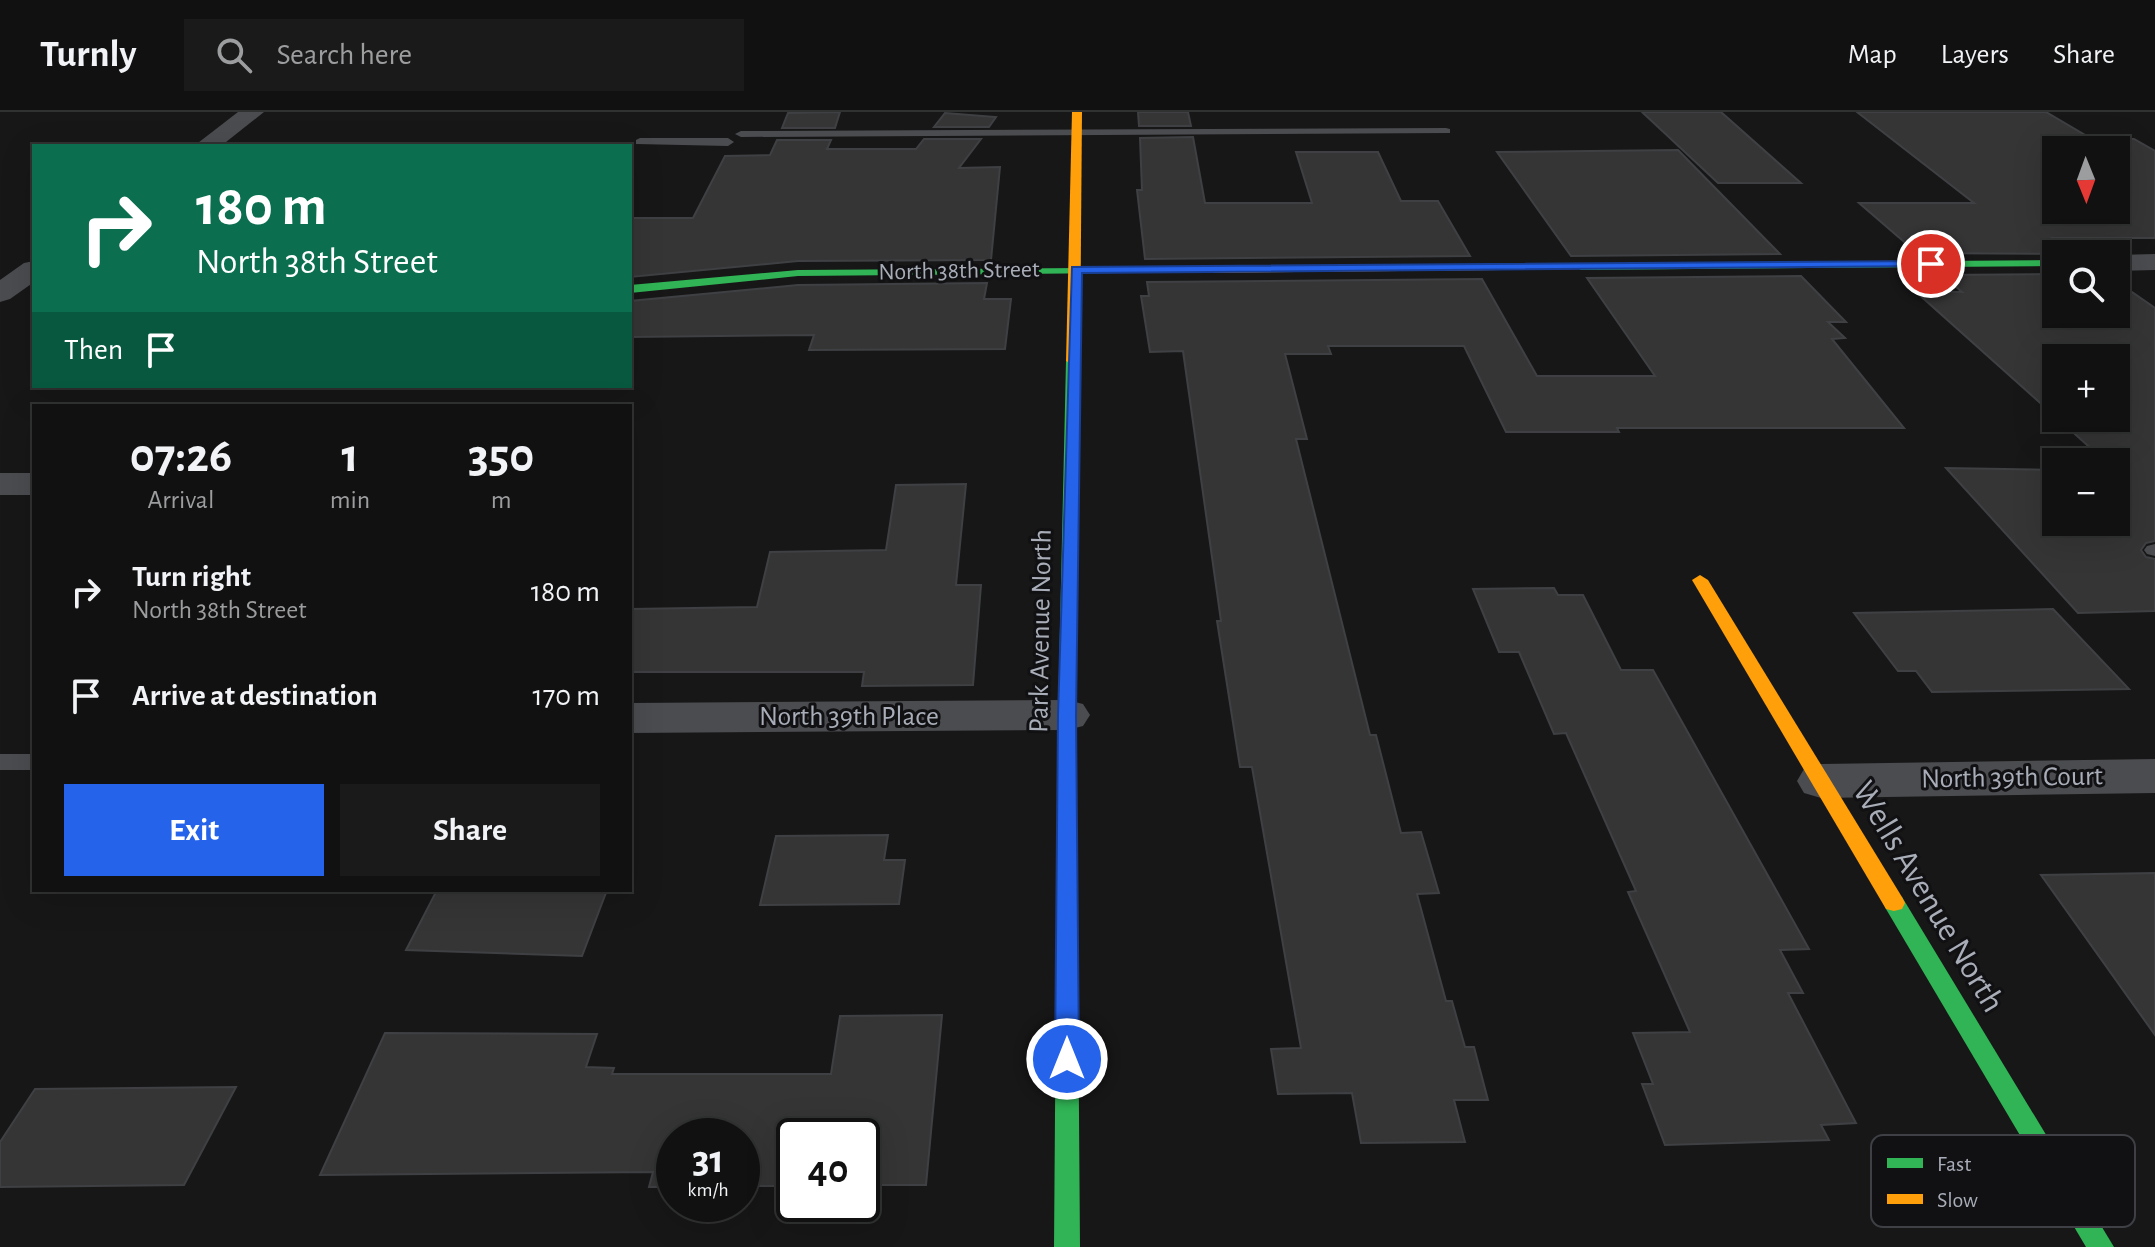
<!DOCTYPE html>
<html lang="en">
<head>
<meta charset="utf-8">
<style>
	:root { --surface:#111; --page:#1a1a1a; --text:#f1f3f6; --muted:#9c9d9f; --line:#303131; --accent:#2563eb }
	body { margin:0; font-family:"Alegreya Sans",sans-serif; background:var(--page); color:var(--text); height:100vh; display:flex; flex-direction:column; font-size:30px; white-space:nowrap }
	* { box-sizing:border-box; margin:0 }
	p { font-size:26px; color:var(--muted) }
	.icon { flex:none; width:44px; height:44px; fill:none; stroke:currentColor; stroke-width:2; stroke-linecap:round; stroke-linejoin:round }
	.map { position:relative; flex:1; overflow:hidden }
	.details { position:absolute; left:32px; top:292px; width:600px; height:488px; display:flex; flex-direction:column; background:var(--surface); border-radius:0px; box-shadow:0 8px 32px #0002,0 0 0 2px var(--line) }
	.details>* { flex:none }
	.hud { position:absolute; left:32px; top:32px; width:600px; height:244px; border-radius:0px; box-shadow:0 8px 32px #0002,0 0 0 2px var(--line); background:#0b6e4f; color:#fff; overflow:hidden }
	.needle { width:52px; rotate:179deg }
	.fabs { position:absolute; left:2042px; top:24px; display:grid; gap:16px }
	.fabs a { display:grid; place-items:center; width:88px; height:88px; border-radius:0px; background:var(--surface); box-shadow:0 8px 32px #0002,0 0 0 2px var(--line); font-size:40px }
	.speed { position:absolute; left:656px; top:1006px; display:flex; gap:16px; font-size:40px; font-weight:700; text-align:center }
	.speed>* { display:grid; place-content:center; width:104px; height:104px; border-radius:50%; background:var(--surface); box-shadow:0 8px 32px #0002,0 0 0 2px var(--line); line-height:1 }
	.speed small { font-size:20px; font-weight:400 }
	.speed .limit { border:4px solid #111; border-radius:12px; background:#fff; color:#111 }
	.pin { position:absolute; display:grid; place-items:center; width:68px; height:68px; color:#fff; margin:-34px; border:4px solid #fff; border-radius:50%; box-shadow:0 2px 8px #0007 }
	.me { position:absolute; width:88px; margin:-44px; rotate:0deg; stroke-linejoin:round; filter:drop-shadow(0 0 6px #0008) }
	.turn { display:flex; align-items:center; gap:28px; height:168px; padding:0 32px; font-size:36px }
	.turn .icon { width:104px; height:104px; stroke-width:2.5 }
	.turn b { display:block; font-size:56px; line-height:68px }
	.then { display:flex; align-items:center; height:76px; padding:0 32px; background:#0003; gap:16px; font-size:30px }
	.eta { display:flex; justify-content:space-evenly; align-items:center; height:136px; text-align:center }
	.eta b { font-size:48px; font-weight:600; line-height:56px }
	.primary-button { display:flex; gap:16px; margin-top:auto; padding:16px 32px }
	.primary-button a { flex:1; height:92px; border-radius:0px; background:var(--accent); color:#fff; font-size:32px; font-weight:600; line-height:92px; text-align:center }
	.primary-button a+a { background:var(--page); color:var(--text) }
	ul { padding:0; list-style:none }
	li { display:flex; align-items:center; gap:24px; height:104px; padding:0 32px }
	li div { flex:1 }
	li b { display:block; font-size:30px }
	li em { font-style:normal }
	header { display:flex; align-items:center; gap:48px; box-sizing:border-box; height:112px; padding:0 40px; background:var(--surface); border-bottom:2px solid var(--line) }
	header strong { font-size:38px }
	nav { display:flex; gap:44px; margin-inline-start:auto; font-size:28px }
	.search { width:560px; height:72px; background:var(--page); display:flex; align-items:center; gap:20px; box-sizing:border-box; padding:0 28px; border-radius:0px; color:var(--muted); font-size:30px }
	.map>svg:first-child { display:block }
</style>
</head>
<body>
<header>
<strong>Turnly</strong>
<div class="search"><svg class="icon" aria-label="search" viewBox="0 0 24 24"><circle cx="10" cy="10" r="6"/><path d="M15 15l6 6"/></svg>Search here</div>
<nav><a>Map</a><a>Layers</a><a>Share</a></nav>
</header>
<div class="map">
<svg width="2155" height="1135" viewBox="0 0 2155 1135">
	<rect width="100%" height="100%" fill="#171717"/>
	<!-- building -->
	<g fill="#353536" stroke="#3f4043" stroke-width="2" fill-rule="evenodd">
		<polygon points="840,0 835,16 782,16 788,1"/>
		<polygon points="1138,0 1188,0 1191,14 1139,14"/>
		<polygon points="1642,0 1721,0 1801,71 1718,71"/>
		<path d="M1857 0H2046L2092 27H2134L2155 39V126H2053L2076 142 1917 141 1859 91H1974ZM2056 38H2116V98H2056Z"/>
		<polygon points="945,1 996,5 989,15 934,15"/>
		<polygon points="1193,25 1205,91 1312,91 1296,40 1378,40 1401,89 1438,89 1470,144 1145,147 1137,78 1142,78 1140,26"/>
		<polygon points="924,27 981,27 959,56 1000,55 991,148 798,149 630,165 630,106 693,106 725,44 770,43 777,28 831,28 827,37 916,37"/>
		<polygon points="1678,38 1780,142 1571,144 1497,40"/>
		<polygon points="2056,162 2056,202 2116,202 2116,169 2155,196 2155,429 2146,431 2141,438 2146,445 2155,447 2155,499 2078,501 1946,356 2056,358 2056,410 2116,410 2116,350 2106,350 2057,306 2116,306 2116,246 2056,246 2056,305 1915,179 1962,180 1942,163"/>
		<polygon points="1801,164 1846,210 1828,210 1845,226 1832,227 1904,316 1617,316 1619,320 1506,320 1464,234 1328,234 1331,242 1285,242 1307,327 1296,327 1370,623 1376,623 1401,721 1421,720 1439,781 1417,782 1446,889 1452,889 1465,935 1474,935 1488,988 1454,988 1465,1030 1361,1031 1352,981 1278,982 1271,937 1301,936 1252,655 1240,655 1217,509 1221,509 1183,239 1150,240 1141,184 1149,184 1147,170 1482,167 1537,264 1655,264 1587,166"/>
		<polygon points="987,171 984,187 1011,187 1005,237 809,238 814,223 630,225 630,189 798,173"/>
		<polygon points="966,372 956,473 981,473 973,573 862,574 864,560 630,560 630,497 757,495 770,440 886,438 896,373"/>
		<polygon points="1554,476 1558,483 1583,483 1621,558 1653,558 1809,837 1780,838 1803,881 1788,881 1856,1011 1821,1013 1829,1028 1665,1033 1642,972 1653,972 1633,921 1690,920 1628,780 1636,779 1566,621 1554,622 1519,540 1499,540 1473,477"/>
		<polygon points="2053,497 2129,577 1932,580 1916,559 1898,559 1854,501"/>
		<polygon points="888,723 884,748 905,748 899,792 760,793 776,724"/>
		<polygon points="2155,761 2155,923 2041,763"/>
		<polygon points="437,778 607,778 582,844 406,838"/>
		<polygon points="942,903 926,1073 862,1073 862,1024 794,1024 794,1074 742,1074 742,1024 674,1024 674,1075 649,1075 653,1060 320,1063 385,921 597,922 586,955 614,956 612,962 831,962 840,904"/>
		<polygon points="236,975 184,1073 0,1075 0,1030 35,977"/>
	</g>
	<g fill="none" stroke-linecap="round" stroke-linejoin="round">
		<!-- lane -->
		<g fill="#4b4c50" fill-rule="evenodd">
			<polygon points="1446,16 1450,17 1450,21 741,25 735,22 741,19"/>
			<polygon points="640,26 728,26 734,30 728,34 636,32 636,28"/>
			<polygon points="2155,432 2155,444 2147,442 2144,438 2147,434"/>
			<rect x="0" y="642" width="34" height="16"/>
		</g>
		<!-- street -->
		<g fill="#4b4c50" fill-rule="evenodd">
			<polygon points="238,0 264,0 221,34 194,34"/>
			<polygon points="2155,142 2155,158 2116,159 2116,143"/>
			<polygon points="34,149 34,170 10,187 0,190 0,168 24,151"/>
			<rect x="0" y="361" width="34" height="22"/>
			<polygon points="1067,588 1083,592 1090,603 1083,614 1067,618 630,621 630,591"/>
			<polygon points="2155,647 2155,681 1821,686 1804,681 1797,669 1804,657 1821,652"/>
		</g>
		<!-- fast -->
		<g fill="#30b455" fill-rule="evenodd">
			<polygon points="2056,148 2056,154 1581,158 1575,155 1581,152"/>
			<polygon points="1211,155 1215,156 1215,160 798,164 630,181 630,173 798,158"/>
			<polygon points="1073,245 1080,249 1076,603 1080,1135 1054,1135 1058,603 1066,249"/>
			<polygon points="1894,783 1902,785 2114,1135 2086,1135 1886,797 1883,791 1886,785"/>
		</g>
		<!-- slow -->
		<g fill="#ff9f0a" fill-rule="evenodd">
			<polygon points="1072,0 1082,0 1080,249 1073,253 1066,249"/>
			<polygon points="1581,152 1585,153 1585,157 1211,161 1205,158 1211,155"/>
			<polygon points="1700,463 1708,468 1902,785 1905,791 1902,797 1894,799 1886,797 1692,468"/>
		</g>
	</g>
	<!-- route -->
	<polygon fill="#2563eb" stroke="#184099" stroke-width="2" points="1931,149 1935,150 1935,154 1082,161 1076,603 1079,947 1076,955 1067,958 1058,955 1055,947 1058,603 1072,155"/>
	<g text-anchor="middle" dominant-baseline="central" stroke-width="6" stroke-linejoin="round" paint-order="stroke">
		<!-- far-street labels -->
		<g font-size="24" fill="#a8adb8" stroke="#111113">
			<text transform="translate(959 159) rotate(-1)">North 38th Street</text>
		</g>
		<!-- street labels -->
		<g font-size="28" fill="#a8adb8" stroke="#111113">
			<text transform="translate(1041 519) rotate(-89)">Park Avenue North</text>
			<text x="849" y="605">North 39th Place</text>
			<text transform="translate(2012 666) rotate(-1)">North 39th Court</text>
		</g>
		<!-- near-street labels -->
		<g font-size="34" fill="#a8adb8" stroke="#111113">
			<text transform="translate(1928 785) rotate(59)">Wells Avenue North</text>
		</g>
	</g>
	<!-- legend -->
	<rect x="1871" y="1023" width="264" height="92" rx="12" fill="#111113" stroke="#3e4045" stroke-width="2"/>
	<rect x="1887" y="1046" width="36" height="10" fill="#30b455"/>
	<rect x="1887" y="1082" width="36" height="10" fill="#ff9f0a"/>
	<g font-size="22" fill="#a8adb8">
		<text x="1937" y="1059">Fast</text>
		<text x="1937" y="1095">Slow</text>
	</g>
</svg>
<div class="fabs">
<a><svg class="needle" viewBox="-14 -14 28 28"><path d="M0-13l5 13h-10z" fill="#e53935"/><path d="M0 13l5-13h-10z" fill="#9c9d9f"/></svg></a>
<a><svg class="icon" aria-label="search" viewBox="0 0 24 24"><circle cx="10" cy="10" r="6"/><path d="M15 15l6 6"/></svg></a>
<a>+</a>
<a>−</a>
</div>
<div class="speed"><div>31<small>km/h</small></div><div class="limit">40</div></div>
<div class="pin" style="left:1931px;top:152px;background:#d93025"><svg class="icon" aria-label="arrive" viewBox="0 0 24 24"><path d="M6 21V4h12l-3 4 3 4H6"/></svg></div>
<svg class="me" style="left:1067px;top:947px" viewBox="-20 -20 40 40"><circle r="17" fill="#2563eb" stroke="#fff" stroke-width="3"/><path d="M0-11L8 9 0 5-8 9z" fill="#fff"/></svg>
<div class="hud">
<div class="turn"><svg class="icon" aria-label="right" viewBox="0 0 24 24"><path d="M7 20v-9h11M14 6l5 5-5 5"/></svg><div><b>180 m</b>North 38th Street</div></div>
<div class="then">Then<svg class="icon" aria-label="arrive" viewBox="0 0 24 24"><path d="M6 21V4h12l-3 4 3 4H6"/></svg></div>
</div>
<section class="details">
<div class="eta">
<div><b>07:26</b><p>Arrival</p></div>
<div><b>1</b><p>min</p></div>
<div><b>350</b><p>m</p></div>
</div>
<ul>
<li><svg class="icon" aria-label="right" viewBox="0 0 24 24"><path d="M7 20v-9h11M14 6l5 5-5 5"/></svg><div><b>Turn right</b><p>North 38th Street</p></div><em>180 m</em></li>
<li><svg class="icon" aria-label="arrive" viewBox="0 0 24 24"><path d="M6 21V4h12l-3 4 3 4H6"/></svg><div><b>Arrive at destination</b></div><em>170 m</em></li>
</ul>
<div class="primary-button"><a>Exit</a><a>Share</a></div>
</section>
</div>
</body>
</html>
